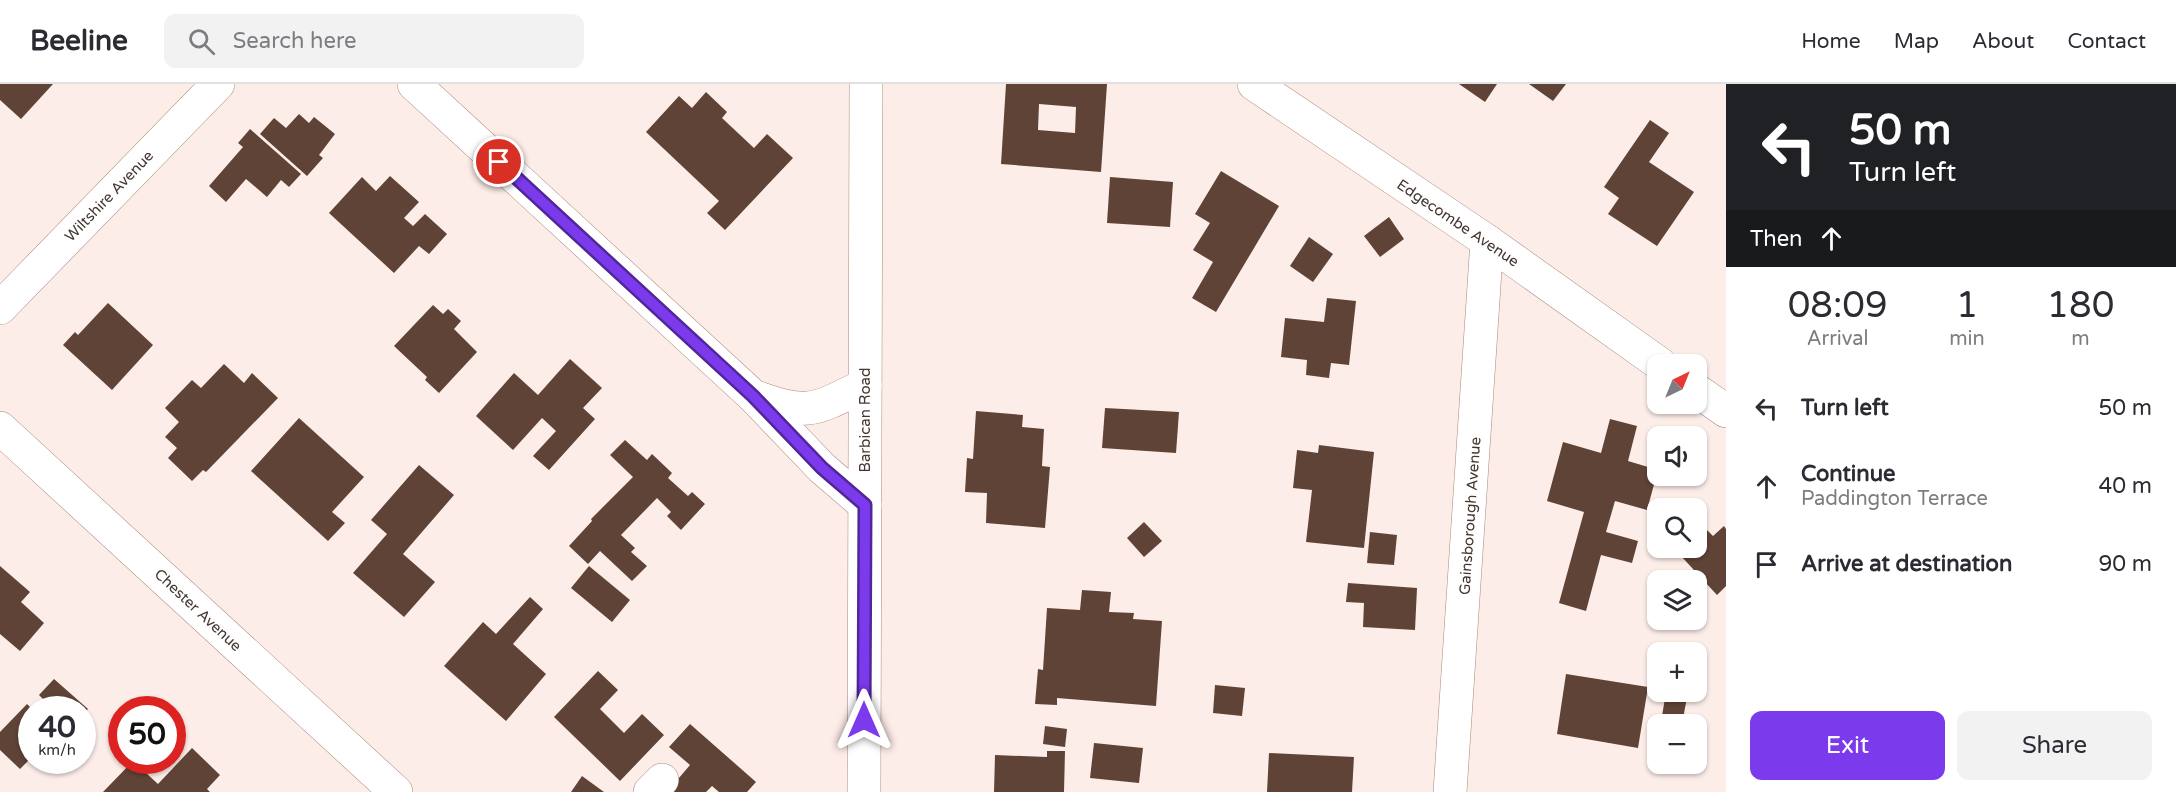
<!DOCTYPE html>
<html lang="en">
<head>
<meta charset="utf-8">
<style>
	:root { --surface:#fff; --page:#f2f2f3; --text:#2b2b33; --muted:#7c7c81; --line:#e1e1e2; --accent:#7c3aed }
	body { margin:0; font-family:"Varela Round",sans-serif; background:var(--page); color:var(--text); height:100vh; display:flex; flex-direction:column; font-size:22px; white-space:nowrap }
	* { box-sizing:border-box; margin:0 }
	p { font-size:20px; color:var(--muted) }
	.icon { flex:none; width:33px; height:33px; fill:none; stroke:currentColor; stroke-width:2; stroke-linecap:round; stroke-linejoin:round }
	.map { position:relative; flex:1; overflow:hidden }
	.details { display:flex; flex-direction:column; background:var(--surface); width:450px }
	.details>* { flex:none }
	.banner { background:#202124; color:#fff; overflow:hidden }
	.needle { width:39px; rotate:43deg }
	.buttons { position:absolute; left:1647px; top:270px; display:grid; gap:12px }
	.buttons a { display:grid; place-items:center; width:60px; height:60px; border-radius:12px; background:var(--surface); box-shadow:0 2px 4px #0004; font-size:30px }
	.speed { position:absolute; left:18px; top:612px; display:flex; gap:12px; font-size:30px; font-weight:700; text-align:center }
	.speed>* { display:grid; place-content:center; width:78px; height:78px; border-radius:50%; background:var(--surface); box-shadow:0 2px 4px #0004; line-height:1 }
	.speed small { font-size:15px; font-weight:400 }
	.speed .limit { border:9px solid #d22; background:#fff; color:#111 }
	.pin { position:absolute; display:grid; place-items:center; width:51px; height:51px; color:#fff; margin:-26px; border:3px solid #fff; border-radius:50%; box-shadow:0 2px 6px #0007 }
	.me { position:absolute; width:66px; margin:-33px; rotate:0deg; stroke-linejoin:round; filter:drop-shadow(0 0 4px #0008) }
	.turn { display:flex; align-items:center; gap:21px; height:126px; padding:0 24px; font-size:27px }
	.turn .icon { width:78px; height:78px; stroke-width:2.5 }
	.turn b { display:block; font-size:42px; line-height:51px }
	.then { display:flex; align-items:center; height:57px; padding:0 24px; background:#0003; gap:12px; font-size:22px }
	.eta { display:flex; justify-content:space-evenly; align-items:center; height:102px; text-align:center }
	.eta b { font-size:36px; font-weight:600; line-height:42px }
	.primary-button { display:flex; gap:12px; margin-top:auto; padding:12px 24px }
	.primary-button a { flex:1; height:69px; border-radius:12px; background:var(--accent); color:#fff; font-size:24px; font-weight:600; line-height:69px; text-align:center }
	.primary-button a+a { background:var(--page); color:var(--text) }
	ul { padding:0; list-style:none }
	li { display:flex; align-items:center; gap:18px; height:78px; padding:0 24px }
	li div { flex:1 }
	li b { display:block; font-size:22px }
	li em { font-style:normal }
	header { display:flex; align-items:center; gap:36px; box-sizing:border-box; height:84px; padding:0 30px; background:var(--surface); border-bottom:2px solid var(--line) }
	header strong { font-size:28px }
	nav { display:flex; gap:33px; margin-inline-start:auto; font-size:21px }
	.search { width:420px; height:54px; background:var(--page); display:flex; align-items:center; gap:15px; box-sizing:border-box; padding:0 21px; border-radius:12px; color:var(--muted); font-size:22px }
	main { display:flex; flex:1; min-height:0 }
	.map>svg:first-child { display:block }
</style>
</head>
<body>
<header>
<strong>Beeline</strong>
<div class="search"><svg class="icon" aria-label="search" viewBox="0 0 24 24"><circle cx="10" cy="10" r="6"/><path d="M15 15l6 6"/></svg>Search here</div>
<nav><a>Home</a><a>Map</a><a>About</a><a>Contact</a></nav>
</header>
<main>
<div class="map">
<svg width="1726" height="708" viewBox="0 0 1726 708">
	<rect width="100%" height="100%" fill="#fcede8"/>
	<!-- building -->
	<g fill="#604337" fill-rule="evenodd">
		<polygon points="0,0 53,0 21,35 0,16"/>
		<path d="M1006 0H1107L1101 88 1001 80ZM1039 20 1076 23 1075 49 1038 46Z"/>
		<polygon points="1459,0 1497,0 1485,18"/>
		<polygon points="1529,0 1566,0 1553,17"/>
		<polygon points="706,8 727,28 722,34 754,64 767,50 793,74 725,146 707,129 719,117 646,48 679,12 692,24"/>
		<polygon points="299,30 309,39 314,33 335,50 319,71 323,74 307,92 260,50 274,34 286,44"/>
		<polygon points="1650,36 1669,49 1649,78 1694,108 1657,162 1608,130 1619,114 1604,103"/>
		<polygon points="250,45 301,90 289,103 281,96 267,113 246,95 226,118 209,102 243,63 238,59"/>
		<polygon points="1221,87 1279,122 1216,228 1192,214 1213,178 1193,166 1210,139 1195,130"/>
		<polygon points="390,92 419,118 404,134 413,142 425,130 447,150 429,170 419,162 394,189 329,129 362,93 376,107"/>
		<polygon points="1110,93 1173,98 1170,143 1107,139"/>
		<polygon points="1389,133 1404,155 1380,173 1364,152"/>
		<polygon points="1309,153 1333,170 1313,198 1290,182"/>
		<polygon points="1327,214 1356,217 1349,281 1331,279 1329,294 1306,291 1307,276 1281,273 1285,234 1324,238"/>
		<polygon points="108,219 153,261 112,306 63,261 75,248 78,251"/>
		<polygon points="433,221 443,230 448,225 461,237 454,245 477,268 439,309 425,296 427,293 394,262"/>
		<polygon points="570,275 602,304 583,324 595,335 549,386 533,372 556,347 542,334 513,366 476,332 514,289 538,311"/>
		<polygon points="224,280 244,299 252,289 278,314 206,388 203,386 192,397 168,374 177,364 165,353 179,338 165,324 192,296 201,304"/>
		<polygon points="1105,324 1179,328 1176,369 1102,364"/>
		<polygon points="976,327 1023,331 1022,343 1044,345 1042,382 1050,383 1045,444 986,439 987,409 965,408 967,374 973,375"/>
		<polygon points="299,334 364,393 332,428 345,439 328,457 251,387"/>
		<polygon points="1610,335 1637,342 1628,377 1658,386 1647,426 1615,417 1606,448 1638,457 1632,479 1601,471 1586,527 1559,519 1584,428 1547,417 1563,358 1601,369"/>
		<polygon points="625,356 647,376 652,370 672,389 668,394 688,412 692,408 705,420 681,446 667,432 671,428 657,414 621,451 635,464 631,468 647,482 632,497 600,467 588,480 569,462 592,437 591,435 633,393 610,371"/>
		<polygon points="1319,361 1374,368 1364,464 1306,458 1312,406 1293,404 1297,366 1318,369"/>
		<polygon points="419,381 454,411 403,470 435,498 404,533 353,489 387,450 371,436"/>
		<polygon points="1696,435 1713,452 1724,442 1726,445 1726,502 1717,511 1681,472 1690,464 1696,464"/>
		<polygon points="1144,438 1162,457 1144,473 1127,454"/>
		<polygon points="1370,448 1397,451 1394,481 1367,479"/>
		<polygon points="0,482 30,508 21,518 44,539 20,567 0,550"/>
		<polygon points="589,482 630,516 612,538 571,504"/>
		<polygon points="1348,499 1417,504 1415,546 1363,543 1364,519 1346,518"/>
		<polygon points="1082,506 1111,508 1109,528 1134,529 1133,535 1162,537 1156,622 1057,614 1057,621 1035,620 1038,585 1043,586 1047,524 1080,526"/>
		<polygon points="530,513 543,525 513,560 546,590 506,637 444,582 483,538 496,550"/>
		<polygon points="598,587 618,606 600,625 624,649 642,630 664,651 620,697 554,633"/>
		<polygon points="1566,590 1648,603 1638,664 1557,650"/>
		<polygon points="54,595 88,625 82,631 82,626 38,626 45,617 39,611"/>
		<polygon points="1215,601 1245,604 1242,632 1213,629"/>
		<polygon points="1666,608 1688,608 1682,640 1661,638"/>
		<polygon points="27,620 32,625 32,673 20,685 0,666 0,648"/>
		<polygon points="690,640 756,698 747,708 719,708 712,702 706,708 667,708 690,681 669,663"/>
		<polygon points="1045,642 1067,645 1065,663 1043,660"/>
		<polygon points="1094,659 1143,664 1139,699 1090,694"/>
		<polygon points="192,664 220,691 207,705 210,708 103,708 133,677 158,700"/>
		<polygon points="1047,667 1065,667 1064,708 994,708 995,671 1047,673"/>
		<polygon points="1269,669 1354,673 1352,708 1267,708"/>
		<polygon points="582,692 604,708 571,708"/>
	</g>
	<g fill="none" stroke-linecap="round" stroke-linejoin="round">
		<!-- minor casing -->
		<g stroke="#aa887b" stroke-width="34">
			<g id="minor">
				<path d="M414 0 753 312C809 332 813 327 865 301"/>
				<polyline points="1254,0 1487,157 1660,280"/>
				<polyline points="0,224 218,0"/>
				<polyline points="1696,306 1726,327"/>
				<polyline points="754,313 822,384 865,421"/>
				<polyline points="0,344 396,708"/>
				<polyline points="650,708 662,696"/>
				<polyline points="1450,708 1487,157"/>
			</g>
		</g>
		<!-- major casing -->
		<g stroke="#aa887b" stroke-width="34">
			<polyline id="major" points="864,708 866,0"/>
		</g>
		<!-- minor -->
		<use href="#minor" stroke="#fff" stroke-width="33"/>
		<!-- major -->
		<use href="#major" stroke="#fff" stroke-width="33"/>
	</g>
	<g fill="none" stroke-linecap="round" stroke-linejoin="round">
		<!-- route casing -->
		<g stroke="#51269a" stroke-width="15">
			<polyline id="route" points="499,78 753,312 822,384 865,421 864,636"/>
		</g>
		<!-- route -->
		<use href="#route" stroke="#7c3aed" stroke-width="10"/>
	</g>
	<g text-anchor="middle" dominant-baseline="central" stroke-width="6" stroke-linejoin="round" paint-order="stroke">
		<!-- street labels -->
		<g font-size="15" fill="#443630" stroke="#fefefe">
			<text transform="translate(109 112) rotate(-46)">Wiltshire Avenue</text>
			<text transform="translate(1458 139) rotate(34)">Edgecombe Avenue</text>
			<text transform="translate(865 336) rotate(-90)">Barbican Road</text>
			<text transform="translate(1470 432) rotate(-86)">Gainsborough Avenue</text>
			<text transform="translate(198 526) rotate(43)">Chester Avenue</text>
		</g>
	</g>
</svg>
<div class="buttons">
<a><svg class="needle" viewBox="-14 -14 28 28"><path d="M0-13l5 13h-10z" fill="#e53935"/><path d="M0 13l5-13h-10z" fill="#7c7c81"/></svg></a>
<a><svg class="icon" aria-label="sound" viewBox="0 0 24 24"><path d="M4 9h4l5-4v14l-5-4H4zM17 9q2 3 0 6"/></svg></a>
<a><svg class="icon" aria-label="search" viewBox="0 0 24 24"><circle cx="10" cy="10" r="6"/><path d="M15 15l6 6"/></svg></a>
<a><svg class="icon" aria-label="layers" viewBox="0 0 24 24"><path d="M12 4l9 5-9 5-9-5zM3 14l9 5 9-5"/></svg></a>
<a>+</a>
<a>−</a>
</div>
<div class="speed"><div>40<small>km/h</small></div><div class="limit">50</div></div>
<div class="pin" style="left:499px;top:78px;background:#d93025"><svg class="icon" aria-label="arrive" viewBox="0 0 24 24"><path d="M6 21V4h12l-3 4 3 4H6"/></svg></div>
<svg class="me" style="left:864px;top:636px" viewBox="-20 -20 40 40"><path d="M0-17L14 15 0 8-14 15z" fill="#7c3aed" stroke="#fff" stroke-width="4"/></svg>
</div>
<section class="details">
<div class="banner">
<div class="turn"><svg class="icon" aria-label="left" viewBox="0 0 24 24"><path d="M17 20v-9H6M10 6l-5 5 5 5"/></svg><div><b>50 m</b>Turn left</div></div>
<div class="then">Then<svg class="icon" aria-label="ahead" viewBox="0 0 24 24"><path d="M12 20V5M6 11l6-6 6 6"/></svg></div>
</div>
<div class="eta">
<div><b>08:09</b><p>Arrival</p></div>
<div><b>1</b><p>min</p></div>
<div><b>180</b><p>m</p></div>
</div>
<ul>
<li><svg class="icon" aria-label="left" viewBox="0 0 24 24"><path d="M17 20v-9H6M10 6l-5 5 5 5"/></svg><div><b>Turn left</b></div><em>50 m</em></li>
<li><svg class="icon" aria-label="ahead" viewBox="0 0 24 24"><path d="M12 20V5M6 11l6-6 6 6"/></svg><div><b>Continue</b><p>Paddington Terrace</p></div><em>40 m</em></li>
<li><svg class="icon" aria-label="arrive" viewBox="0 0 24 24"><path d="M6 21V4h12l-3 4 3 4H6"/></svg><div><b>Arrive at destination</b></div><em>90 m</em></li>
</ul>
<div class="primary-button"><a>Exit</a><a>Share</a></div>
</section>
</main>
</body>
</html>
